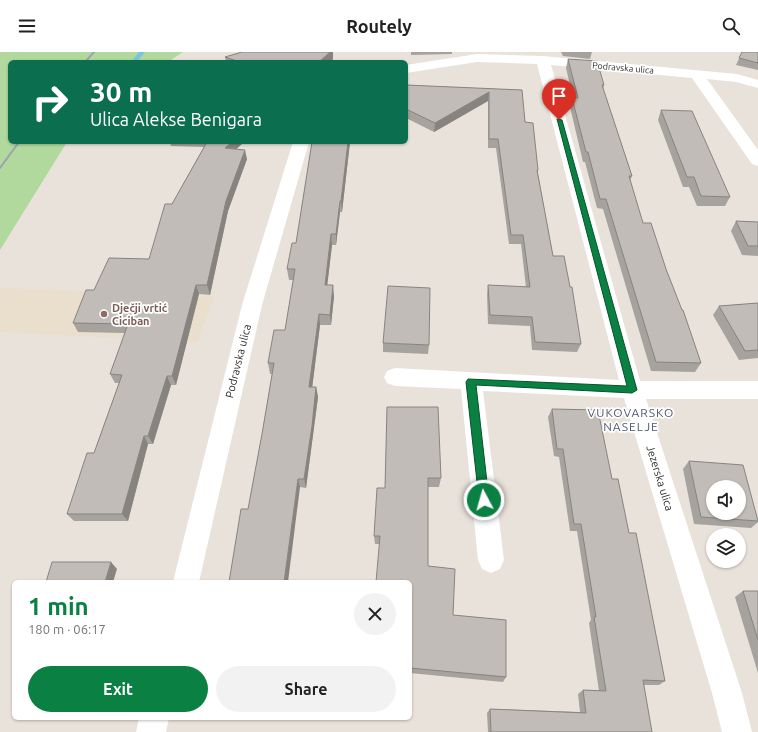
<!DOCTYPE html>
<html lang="en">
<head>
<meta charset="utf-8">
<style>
	:root { --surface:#fff; --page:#f2f2f2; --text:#222; --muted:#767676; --accent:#0b8043 }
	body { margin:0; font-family:Ubuntu,sans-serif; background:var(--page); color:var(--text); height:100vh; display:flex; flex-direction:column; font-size:15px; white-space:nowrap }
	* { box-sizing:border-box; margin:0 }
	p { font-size:13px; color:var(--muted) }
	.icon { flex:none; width:22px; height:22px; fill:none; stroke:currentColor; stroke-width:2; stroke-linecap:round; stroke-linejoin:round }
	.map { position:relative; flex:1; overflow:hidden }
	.side { position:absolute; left:12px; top:528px; width:400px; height:140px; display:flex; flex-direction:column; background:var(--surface); border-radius:6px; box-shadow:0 1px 3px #0004 }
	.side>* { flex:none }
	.banner { position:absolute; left:8px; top:8px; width:400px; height:84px; border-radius:6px; box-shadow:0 1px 3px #0004; background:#0b6e4f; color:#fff; overflow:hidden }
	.buttons { position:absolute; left:706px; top:428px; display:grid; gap:8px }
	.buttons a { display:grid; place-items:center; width:40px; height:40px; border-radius:50%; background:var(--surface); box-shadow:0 1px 3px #0004; font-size:20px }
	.pin { position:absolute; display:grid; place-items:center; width:34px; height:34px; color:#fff; margin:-41px -17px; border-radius:50% 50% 50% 0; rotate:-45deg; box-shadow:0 0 4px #0007 }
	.pin .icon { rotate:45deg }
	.me { position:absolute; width:44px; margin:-22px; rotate:354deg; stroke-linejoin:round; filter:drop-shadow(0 0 3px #0008) }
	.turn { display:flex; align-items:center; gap:14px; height:84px; padding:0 16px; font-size:18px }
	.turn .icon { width:52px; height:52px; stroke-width:2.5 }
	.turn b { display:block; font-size:28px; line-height:34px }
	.round { display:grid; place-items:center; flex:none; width:42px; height:42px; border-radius:21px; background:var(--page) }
	.headline { display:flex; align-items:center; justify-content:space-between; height:68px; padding:0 16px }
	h1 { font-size:24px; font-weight:600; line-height:30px; color:var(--accent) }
	.primary-button { display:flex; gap:8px; margin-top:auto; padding:8px 16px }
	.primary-button a { flex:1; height:46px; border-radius:24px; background:var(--accent); color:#fff; font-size:16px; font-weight:600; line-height:46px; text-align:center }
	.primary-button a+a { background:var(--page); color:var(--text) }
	header { display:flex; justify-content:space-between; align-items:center; height:52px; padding:0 16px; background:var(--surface); font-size:18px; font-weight:600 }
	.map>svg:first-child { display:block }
</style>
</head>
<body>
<header><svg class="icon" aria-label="menu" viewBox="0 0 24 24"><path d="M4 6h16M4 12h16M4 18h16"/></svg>Routely<svg class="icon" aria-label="search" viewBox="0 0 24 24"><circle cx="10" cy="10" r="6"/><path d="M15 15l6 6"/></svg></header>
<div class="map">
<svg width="758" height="680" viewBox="0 0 758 680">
	<rect width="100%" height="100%" fill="#e9e2db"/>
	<!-- education -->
	<polygon fill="#e9dfcc" points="0,236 214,244 198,290 0,280"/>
	<!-- green -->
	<polygon fill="#b2d99d" points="0,0 183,0 168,10 10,10 10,90 67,90 0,198"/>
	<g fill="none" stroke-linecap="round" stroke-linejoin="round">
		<!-- stream -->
		<polygon fill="#79c5df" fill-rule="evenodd" points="139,0 145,0 137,10 131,10"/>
		<!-- minor -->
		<g fill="#fff" fill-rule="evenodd">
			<polygon points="477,2 543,4 737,22 758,28 758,36 736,30 707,27 758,98 758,114 752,112 692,26 551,13 640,329 758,329 758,347 646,347 742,641 752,680 722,680 712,641 624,346 483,339 504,508 500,517 491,521 482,517 478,508 461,337 395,334 387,331 384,325 387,319 395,316 619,328 537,12 477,10 406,21 406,13"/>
			<polygon points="293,90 309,90 262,253 199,530 173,530 242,253"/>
			<polygon points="139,666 169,666 166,680 136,680"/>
		</g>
		<!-- rail -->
		<g stroke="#9fa1b0" stroke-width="2">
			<polyline points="85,10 94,0"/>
			<polyline points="0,116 19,90"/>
		</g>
	</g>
	<!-- wall -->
	<g fill="#a6a29d">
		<polygon points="242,0 333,0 333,7 330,10 226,10 225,5"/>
		<polygon points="411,0 452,0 452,2 411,3"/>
		<polygon points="561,0 592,0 590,7 563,4"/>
		<polygon points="742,0 758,0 758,18 736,13"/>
		<polygon points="568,7 604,33 603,37 632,124 630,129 643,171 666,217 701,311 695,320 651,319 603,157 597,156 585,110 583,110 570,55 572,46 573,46 566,16"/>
		<polygon points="406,33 522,38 525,70 538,118 538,122 553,204 581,292 577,300 532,298 530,274 488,272 487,242 488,233 526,235 521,192 509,192 496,96 488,96 488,49 434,80 406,66"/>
		<polygon points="661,58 730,145 725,154 697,154 689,135 683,135 658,68"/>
		<polygon points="170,90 244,90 236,97 247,107 228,159 210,243 199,242 176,333 171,333 153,392 148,392 128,469 74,469 67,462 94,401 119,331 115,331 110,322 125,281 78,280 73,271 94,238 149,207 172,152 204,95 171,94"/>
		<polygon points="312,90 350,90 342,160 340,160 336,193 332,193 327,233 334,244 331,273 320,273 312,335 316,335 318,345 313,383 306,436 300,435 248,457 262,382 272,322 270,322 268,311 285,278 294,228 289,228 287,217 296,191"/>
		<polygon points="736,169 758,170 758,204 742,203 731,179"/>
		<polygon points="758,251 758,306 739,308 713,263 719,254"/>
		<polygon points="383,291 429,293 428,302 383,300"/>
		<polygon points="387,355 441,426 439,435 428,435 428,514 453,563 506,625 503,630 410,621 410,530 380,492 375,492 374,484 385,436"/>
		<polygon points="552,357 612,427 629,481 665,629 659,633 643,633 652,680 488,680 487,661 490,657 580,660 578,642 583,638 599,639 589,571 591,568 577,479 570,479 559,405 554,404 548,365"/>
		<polygon points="689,409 758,467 758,470 751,476 694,472 683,417"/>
		<polygon points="743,539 758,539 758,621 735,545"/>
	</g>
	<!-- shaded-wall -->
	<g fill="#878480">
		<polygon points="330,0 333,0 333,7 330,10 319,10"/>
		<polygon points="489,40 488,49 434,80 435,71"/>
		<polygon points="232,90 244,90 227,106 225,96"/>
		<polygon points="348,90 350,90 342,160 341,149"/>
		<polygon points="245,98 247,107 228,159 210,243 207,233 226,149"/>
		<polygon points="340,149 340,160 336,193 336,182"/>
		<polygon points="331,182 332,193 326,244 325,233"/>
		<polygon points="196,233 199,242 176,333 172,324"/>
		<polygon points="333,233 334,244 331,273 330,263"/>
		<polygon points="319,262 320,273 311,345 309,335"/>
		<polygon points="167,324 171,333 153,392 148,384"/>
		<polygon points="316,335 318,345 313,383 306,436 304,427"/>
		<polygon points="144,384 148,392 128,469 122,462"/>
		<polygon points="298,427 300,435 288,530 284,530"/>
		<polygon points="111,510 117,517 113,530 105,530"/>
	</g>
	<!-- building -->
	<g fill="#c1bcb7" stroke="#878480" fill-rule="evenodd">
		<polygon points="242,0 330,0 319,10 240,10 225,5"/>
		<polygon points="742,0 758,0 758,11 739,6"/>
		<polygon points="568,7 597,9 604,33 602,33 632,124 629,124 643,171 651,171 666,217 682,258 683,258 701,311 656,310 606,147 600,147 588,100 586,100 572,46 578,46"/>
		<polygon points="406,33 522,38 525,70 533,71 538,118 537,118 553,204 564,204 570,235 572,235 581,292 535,290 532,265 490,263 488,233 530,235 523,183 511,183 498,87 489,87 489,40 435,71 406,57"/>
		<polygon points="661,58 692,59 730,145 701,144 694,125 687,125"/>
		<polygon points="207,90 232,90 225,96 245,98 226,149 207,233 196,233 172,324 167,324 148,384 144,384 122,462 67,462 87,401 94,401 122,323 110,322 128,272 73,271 86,238 94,238 109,206 149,207 165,152 172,152"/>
		<polygon points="312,90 348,90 341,149 340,149 336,182 331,182 325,233 333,233 330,263 319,262 309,335 316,335 312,374 304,427 298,427 284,530 229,530 241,457 248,457 262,382 274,311 268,311 274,278 285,278 295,217 287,217 292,191 296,191"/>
		<polygon points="736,169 758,170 758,194 748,194"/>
		<polygon points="388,234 430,236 429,293 383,291"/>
		<polygon points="758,251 758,298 745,299 719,254"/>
		<polygon points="387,355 438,355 441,426 428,426 428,514 455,517 453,563 506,568 506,625 410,616 410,530 376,530 380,484 374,484 377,436 385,436"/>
		<polygon points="552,357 598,358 612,427 618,427 629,481 636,481 665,629 643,628 652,680 491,680 490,657 586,661 583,638 606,639 594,565 596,565 581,472 574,472 563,397 557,397"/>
		<path d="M689 409 743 413 758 469 701 465ZM713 435H739V461H713Z"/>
		<polygon points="52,510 111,510 105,530 46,530"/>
		<polygon points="743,539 758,539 758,588"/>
	</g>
	<!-- route -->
	<polygon fill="#0b8043" stroke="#07532c" points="557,67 562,68 637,338 632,341 476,333 489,448 488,452 484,453 480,452 479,448 466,330 468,327 627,334"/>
	<!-- markers -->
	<circle fill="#8d6e63" stroke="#fff" stroke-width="1.5" cx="104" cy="262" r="4"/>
	<g text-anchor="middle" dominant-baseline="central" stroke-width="3.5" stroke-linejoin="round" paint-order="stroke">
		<!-- far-street labels -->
		<g font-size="9" fill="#282828" stroke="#fff">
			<text transform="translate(623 16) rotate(5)">Podravska ulica</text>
		</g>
		<!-- education labels -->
		<g font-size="11" font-weight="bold" fill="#785e54" stroke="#fff" text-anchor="start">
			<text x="112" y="256">Dječji vrtić<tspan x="112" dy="13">Ciciban</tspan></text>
		</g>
		<!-- street labels -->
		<g font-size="11" fill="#282828" stroke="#fff">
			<text transform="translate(238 309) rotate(-76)">Podravska ulica</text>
			<text transform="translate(660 426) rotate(73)">Jezerska ulica</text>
		</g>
		<!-- neighbourhood labels -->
		<g font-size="12" letter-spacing="1" fill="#4e5573" stroke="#fff">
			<text x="631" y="360">VUKOVARSKO<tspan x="631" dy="14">NASELJE</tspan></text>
		</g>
	</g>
</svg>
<div class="buttons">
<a><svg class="icon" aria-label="sound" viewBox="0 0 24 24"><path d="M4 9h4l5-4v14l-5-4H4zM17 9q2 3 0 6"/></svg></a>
<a><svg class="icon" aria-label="layers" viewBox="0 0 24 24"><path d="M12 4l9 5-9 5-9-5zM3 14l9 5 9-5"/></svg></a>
</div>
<div class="pin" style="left:559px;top:68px;background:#d93025"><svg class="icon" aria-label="arrive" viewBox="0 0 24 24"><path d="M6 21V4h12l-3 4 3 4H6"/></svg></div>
<svg class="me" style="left:484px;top:448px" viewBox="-20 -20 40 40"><circle r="17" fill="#0b8043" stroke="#fff" stroke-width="3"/><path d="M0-11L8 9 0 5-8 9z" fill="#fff"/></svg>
<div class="banner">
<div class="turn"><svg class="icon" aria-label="right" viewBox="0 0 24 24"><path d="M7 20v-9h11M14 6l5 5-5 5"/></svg><div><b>30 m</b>Ulica Alekse Benigara</div></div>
</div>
<section class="side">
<div class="headline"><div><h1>1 min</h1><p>180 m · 06:17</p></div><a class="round"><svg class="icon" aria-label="close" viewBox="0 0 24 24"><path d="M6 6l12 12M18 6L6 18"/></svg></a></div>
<div class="primary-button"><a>Exit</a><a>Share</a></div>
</section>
</div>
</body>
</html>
